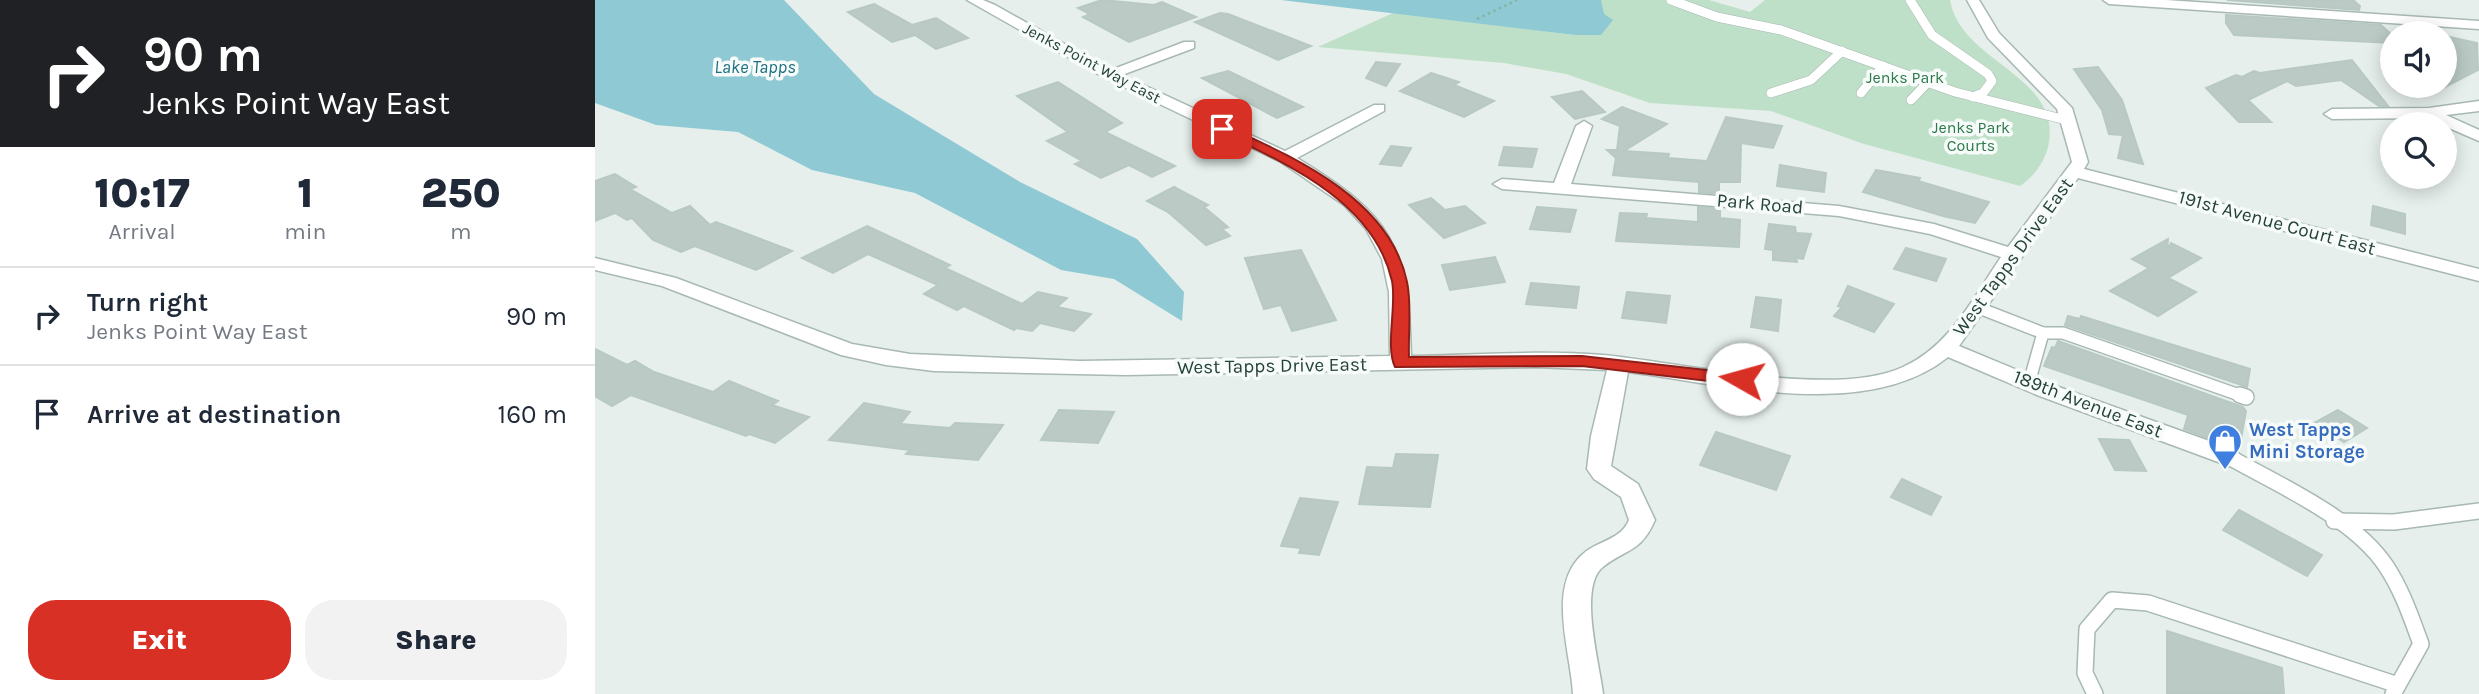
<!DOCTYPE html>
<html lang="en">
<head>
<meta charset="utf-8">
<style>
	:root { --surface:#fff; --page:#f2f2f3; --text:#1f2937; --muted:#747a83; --line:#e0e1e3; --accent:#d93025 }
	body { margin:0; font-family:Karla,sans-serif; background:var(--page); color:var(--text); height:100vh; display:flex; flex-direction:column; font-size:26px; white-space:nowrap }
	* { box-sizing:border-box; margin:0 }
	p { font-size:23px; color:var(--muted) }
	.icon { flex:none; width:38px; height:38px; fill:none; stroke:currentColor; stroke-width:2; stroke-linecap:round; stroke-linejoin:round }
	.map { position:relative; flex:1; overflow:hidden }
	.side { display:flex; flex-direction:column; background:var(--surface); width:595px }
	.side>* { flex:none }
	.guide { background:#202124; color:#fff; overflow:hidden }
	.controls { position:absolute; left:1785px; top:21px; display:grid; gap:14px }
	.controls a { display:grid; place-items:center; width:77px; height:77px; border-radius:50%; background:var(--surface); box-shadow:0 4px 18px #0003; font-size:35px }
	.pin { position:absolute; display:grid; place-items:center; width:60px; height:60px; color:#fff; margin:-30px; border-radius:14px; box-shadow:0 4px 10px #0006 }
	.me { position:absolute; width:77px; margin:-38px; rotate:277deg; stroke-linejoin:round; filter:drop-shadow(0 0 5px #0008) }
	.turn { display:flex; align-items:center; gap:24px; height:147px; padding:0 28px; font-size:32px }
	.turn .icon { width:91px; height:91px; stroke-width:2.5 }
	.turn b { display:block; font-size:49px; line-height:60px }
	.eta { display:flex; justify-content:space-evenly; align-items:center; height:119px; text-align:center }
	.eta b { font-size:42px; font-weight:800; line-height:49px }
	.button { display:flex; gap:14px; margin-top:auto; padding:14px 28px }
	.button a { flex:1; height:80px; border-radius:28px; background:var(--accent); color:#fff; font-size:28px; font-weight:800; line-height:80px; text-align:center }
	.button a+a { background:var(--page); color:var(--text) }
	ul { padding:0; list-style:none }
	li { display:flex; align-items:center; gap:21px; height:98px; padding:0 28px; border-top:2px solid var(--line) }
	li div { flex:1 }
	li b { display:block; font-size:26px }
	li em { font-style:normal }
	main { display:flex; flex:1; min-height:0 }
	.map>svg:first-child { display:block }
</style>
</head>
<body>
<main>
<section class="side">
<div class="guide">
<div class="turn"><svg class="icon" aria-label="right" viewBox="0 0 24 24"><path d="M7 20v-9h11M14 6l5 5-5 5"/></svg><div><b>90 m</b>Jenks Point Way East</div></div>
</div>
<div class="eta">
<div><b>10:17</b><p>Arrival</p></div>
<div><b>1</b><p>min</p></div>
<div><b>250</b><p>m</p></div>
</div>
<ul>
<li><svg class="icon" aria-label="right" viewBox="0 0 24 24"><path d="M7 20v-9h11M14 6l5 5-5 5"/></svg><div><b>Turn right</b><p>Jenks Point Way East</p></div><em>90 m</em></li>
<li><svg class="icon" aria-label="arrive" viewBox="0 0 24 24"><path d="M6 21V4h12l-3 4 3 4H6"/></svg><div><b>Arrive at destination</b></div><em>160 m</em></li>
</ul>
<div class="button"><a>Exit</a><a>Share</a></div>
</section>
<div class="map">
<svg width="1884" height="694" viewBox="0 0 1884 694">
	<rect width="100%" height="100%" fill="#e6efeb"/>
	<!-- green -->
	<path fill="#bfe0c8" d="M1006 0H1114L1155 12 1170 0H1355C1363 46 1418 64 1443 98 1466 129 1453 167 1425 186L1269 144 1176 111 1055 103 971 74 909 63 723 47 798 13 980 35H1006L1008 14Z"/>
	<!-- water -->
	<g fill="#8ec9d4">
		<polygon points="0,0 189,0 279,94 425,182 542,239 589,292 587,321 519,279 466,270 320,193 217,170 143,132 61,125 0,103"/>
		<polygon points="686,0 1006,0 1009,14 1018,20 1006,35 980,35"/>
	</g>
	<!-- building -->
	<g fill="#bbcac4" stroke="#b8c9c2" stroke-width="2">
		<polygon points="507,0 559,5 567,2 601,17 534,42 488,17 495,14 483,8"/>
		<polygon points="1632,0 1758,0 1765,6 1764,10"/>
		<polygon points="279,4 317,25 341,18 373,38 341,49 320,35 297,42 253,12"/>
		<polygon points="625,13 633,14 716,46 683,60 600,22"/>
		<polygon points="1631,15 1786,25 1797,35 1797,43 1639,35 1631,23"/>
		<polygon points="1850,36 1882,43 1883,70 1850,87"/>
		<polygon points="1757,60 1793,106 1784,106 1746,80 1701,86 1692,81 1653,100 1676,122 1644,122 1611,88 1641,75 1647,77 1659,71 1665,73"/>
		<polygon points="781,62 805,64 791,86 771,78"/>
		<polygon points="1503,67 1527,100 1548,164 1523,158 1528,135 1514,134 1507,110 1479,69"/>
		<polygon points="633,71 708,107 682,118 607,78"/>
		<polygon points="836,73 864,82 859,85 899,101 869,117 805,91"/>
		<polygon points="463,82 527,123 510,132 580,166 557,177 534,165 506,178 480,164 487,161 452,141 473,132 422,96"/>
		<polygon points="987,91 1010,112 980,119 957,97"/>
		<polygon points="1027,107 1072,124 1029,151 1074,154 1073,158 1112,161 1131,117 1187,126 1178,148 1146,143 1145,182 1124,182 1124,194 1104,192 1104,182 1018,175 1021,158 1012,150 1022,150 1025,126 1007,119"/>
		<polygon points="796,146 816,148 806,166 785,164"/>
		<polygon points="909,147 942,149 937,167 904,165"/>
		<polygon points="1185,165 1231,173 1229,192 1182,186"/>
		<polygon points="1281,170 1325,178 1323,181 1394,202 1380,223 1348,216 1268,192"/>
		<polygon points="20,174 41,187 35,189 77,213 95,206 115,225 121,222 197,251 161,270 100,246 86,252 58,240 37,218 32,220 20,213 0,221 0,181"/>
		<polygon points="579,187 613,205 609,207 633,227 627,229 635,236 611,245 573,212 552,201"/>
		<polygon points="836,198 850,210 870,206 890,223 849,238 814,205"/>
		<polygon points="1778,206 1810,214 1810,234 1776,225"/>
		<polygon points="942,207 981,210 975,232 935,229"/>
		<polygon points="1103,207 1125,209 1125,218 1145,220 1144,247 1021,241 1025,213 1052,214 1051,218 1103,222"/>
		<polygon points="1174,224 1200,227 1201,233 1216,234 1208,259 1201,258 1202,262 1178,260 1178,250 1170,249"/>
		<polygon points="272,226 355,265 350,268 427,304 443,292 472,298 462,307 496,314 479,331 445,323 437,331 421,328 419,330 369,306 362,310 329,294 343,285 273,254 238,273 207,258"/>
		<polygon points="1573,239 1572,250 1576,243 1606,258 1573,278 1601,292 1563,316 1515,291 1554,268 1537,259"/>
		<polygon points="1311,248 1351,259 1341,281 1299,269"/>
		<polygon points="706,250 741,320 697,331 686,305 669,309 650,258"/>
		<polygon points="900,257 910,282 855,290 847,265"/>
		<polygon points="936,283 984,287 981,308 931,304"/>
		<polygon points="1253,286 1299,304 1279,332 1239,316 1247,307 1243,306"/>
		<polygon points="1032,292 1075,296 1071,323 1027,318"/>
		<polygon points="1161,297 1186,300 1183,331 1156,327"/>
		<polygon points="1473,316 1485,319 1486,316 1655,369 1652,387 1470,325"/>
		<polygon points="1463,341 1648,407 1651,411 1644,450 1589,429 1593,415 1449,366 1457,347 1460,348"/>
		<polygon points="0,349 32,365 40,361 59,372 118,392 134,381 183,401 177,405 214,417 180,443 154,434 151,436 36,395 17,406 0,396"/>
		<polygon points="269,403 315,412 305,424 355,428 360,423 408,425 383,460 311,454 315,450 234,440"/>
		<polygon points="464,410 519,412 503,443 446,440"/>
		<polygon points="1743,410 1772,428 1749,442 1719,423"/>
		<polygon points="1121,432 1195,456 1181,490 1105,465"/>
		<polygon points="1504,439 1534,440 1551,471 1520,470"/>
		<polygon points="801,454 843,455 835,507 764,504 772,467 798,468"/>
		<polygon points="1307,479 1346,497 1336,515 1296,497"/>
		<polygon points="705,498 743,502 724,555 704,553 706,548 686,546"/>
		<polygon points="1644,510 1727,555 1712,576 1628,530"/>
		<polygon points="1572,631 1687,668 1689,694 1572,694"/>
	</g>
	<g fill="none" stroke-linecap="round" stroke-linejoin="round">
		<!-- service-far2 casing -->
		<g stroke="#a8b8b2" stroke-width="10">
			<g id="service-far2">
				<polyline points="1076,0 1122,17 1186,30 1360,92 1475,121"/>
				<polyline points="1315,0 1337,35 1393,74 1397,81 1388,93 1378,97"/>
				<polyline points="1176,93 1216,80 1247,51"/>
				<polyline points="1266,93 1288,66"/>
				<polyline points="1316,100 1333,82"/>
			</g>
		</g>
		<!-- service-far1 casing -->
		<g stroke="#a8b8b2" stroke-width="14">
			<g id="service-far1">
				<polyline points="1384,308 1448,333"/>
				<polyline points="1434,383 1448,333 1468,333 1650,397"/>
			</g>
		</g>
		<!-- service casing -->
		<g stroke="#a8b8b2" stroke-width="18">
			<g id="service">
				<polyline points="1645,395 1651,397"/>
				<path d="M1634 457C1684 485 1759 518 1791 566 1807 590 1816 617 1826 644L1798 694"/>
				<polyline points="1739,521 1799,522 1884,511"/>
				<polyline points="1500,694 1490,673 1492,629 1517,600 1553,603 1803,685"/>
			</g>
		</g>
		<!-- minor casing -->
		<g stroke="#a8b8b2" stroke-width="3">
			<g id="minor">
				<path d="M372 0H388L400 5 516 70 589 42H599V48L527 75 690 151 779 105H789V111L702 158C798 216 813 245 816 356 880 355 944 350 1008 355 1085 362 1239 399 1308 367 1355 346 1378 298 1406 257L1335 234 1244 216 907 189 898 184 907 179 959 183 981 126 989 121 997 126 976 184 1244 206 1339 224 1413 247 1477 162 1462 109 1393 38 1372 0H1384L1404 33 1477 108 1493 162 1489 169 1884 269V281L1483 178 1364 346 1458 385 1642 451 1646 457 1642 463 1634 466 1442 395 1353 357C1272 422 1128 384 1033 372L1016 466 1043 484 1060 520C1046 552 1033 548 1009 566 982 585 1005 665 1008 694H978C976 653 951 586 988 554 1003 540 1025 541 1034 520L1026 497 999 479 992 469 996 436 1012 370 941 367 531 375 339 371 291 365 246 355 67 286 0 270V258L81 278 257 344 315 354 485 361 795 356 794 292 787 259 771 229 749 205 686 162 508 77Z"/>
				<polygon points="1508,0 1571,0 1884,21 1884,29 1514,4"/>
				<polygon points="1884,101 1884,111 1851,115 1884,130 1884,141 1831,118 1737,119 1729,114 1737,109 1834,108"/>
			</g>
		</g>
		<!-- path -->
		<polyline stroke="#86b3a5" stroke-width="2.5" stroke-dasharray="2.5 3.5" stroke-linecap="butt" points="882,19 922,0"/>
		<!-- service-far2 -->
		<use href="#service-far2" stroke="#fff" stroke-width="9"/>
		<!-- service-far1 -->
		<use href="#service-far1" stroke="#fff" stroke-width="11"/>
		<!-- service -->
		<use href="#service" stroke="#fff" stroke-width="15"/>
		<!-- minor -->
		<use href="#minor" fill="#fff" fill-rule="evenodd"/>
	</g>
	<!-- route -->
	<path fill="#d93025" stroke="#8d1f18" stroke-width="2" d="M623 126H631C700 158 795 199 812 282 817 305 813 334 814 357L987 356 1147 374 1155 379 1147 385 987 366 800 367C790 346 802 305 797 281 779 201 690 163 623 131Z"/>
	<!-- icons -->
	<defs>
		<g id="shop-pin" transform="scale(1.75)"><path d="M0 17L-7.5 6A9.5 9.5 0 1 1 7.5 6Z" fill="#3f7fe0" stroke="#f7fbf9"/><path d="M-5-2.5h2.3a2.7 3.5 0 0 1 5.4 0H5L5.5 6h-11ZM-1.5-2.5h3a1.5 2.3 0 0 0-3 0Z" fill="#fff"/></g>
	</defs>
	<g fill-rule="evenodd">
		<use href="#shop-pin" x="1630" y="441"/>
	</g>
	<g text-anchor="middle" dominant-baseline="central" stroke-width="7" stroke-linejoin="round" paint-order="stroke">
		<!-- far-street labels -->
		<g font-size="16" fill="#24423a" stroke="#f7fbf9">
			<text transform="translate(497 63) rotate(28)">Jenks Point Way East</text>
		</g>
		<!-- far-park labels -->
		<g font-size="16" fill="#2d7a4b" stroke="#f7fbf9">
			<text x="1310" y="77">Jenks Park</text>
			<text x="1376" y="127">Jenks Park<tspan x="1376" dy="18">Courts</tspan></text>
		</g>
		<!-- far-water labels -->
		<g font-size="18" font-style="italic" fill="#1c6f80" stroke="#f7fbf9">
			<text x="160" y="67">Lake Tapps</text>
		</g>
		<!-- street labels -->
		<g font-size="19" fill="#24423a" stroke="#f7fbf9">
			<text transform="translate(1165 204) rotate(5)">Park Road</text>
			<text transform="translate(1682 223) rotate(15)">191st Avenue Court East</text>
			<text transform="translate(1418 257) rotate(-54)">West Tapps Drive East</text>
			<text transform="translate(677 366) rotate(-1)">West Tapps Drive East</text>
			<text transform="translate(1493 404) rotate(21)">189th Avenue East</text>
		</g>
		<!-- shop labels -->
		<g font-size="19" font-weight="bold" fill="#366cbe" stroke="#f7fbf9" text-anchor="start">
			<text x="1654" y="430">West Tapps<tspan x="1654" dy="22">Mini Storage</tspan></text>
		</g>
	</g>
</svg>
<div class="controls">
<a><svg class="icon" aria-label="sound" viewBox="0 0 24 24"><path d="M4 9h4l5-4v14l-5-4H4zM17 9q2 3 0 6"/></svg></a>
<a><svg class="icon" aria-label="search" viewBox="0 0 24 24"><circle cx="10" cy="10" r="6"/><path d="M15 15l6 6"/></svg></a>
</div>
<div class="pin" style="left:627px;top:129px;background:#d93025"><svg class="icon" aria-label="arrive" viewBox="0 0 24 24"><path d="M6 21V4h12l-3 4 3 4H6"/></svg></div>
<svg class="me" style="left:1147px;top:379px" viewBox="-20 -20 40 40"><circle r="19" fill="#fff"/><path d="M0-13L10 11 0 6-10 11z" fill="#d93025"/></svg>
</div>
</main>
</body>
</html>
